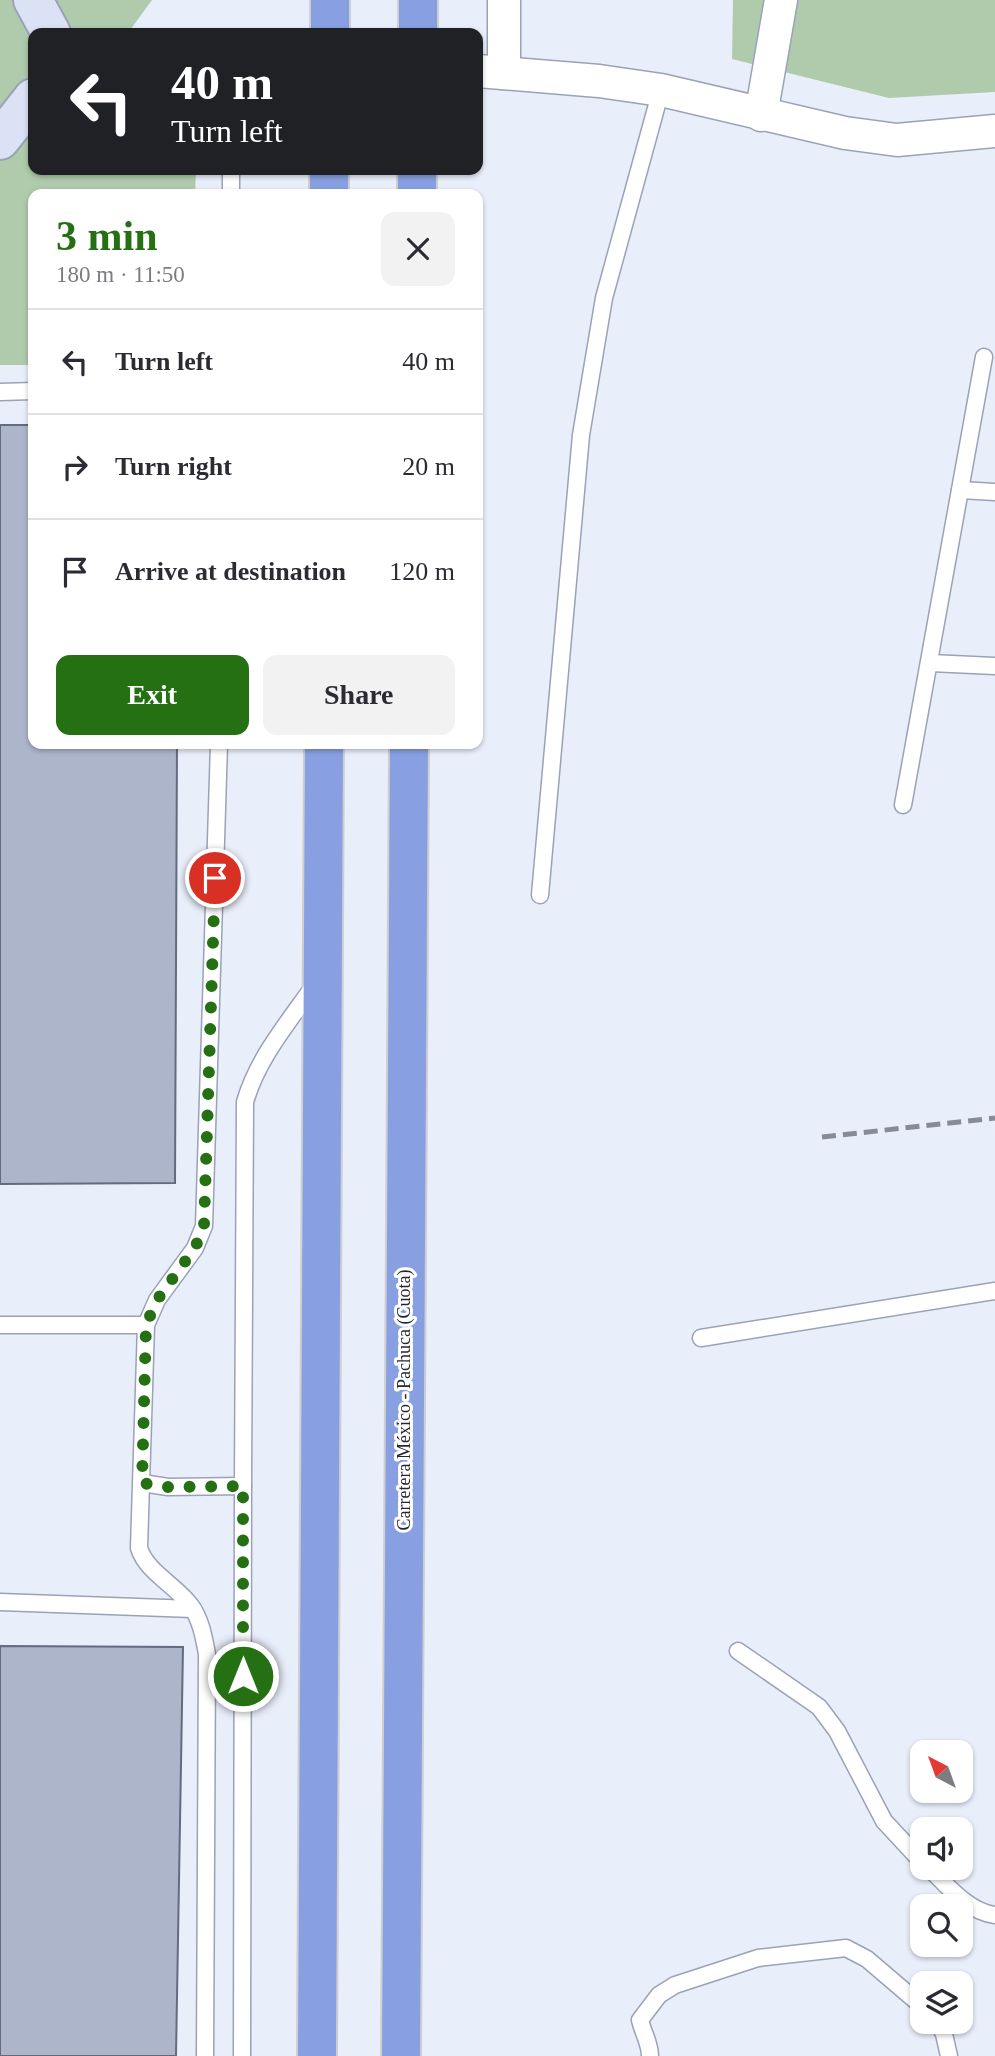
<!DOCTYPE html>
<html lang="en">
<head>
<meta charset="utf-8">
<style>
	:root { --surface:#fff; --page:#f2f2f3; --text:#2b2b33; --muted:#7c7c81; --line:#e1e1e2; --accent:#257013 }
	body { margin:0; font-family:"Times New Roman",serif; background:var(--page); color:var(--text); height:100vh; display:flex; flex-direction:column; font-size:26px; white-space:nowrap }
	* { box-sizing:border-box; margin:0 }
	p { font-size:23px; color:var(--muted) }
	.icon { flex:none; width:38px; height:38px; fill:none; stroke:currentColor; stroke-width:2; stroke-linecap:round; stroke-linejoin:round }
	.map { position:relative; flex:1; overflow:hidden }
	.panel { position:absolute; left:28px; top:189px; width:455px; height:560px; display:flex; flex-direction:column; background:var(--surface); border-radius:14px; box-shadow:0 2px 5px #0004 }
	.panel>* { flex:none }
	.top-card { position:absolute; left:28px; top:28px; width:455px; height:147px; border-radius:14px; box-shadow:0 2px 5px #0004; background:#202124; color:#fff; overflow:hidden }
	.needle { width:46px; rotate:319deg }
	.controls { position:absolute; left:910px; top:1740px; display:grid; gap:14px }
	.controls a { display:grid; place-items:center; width:63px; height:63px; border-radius:14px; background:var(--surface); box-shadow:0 2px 5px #0004; font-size:35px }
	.pin { position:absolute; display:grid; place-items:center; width:60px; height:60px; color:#fff; margin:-30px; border:4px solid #fff; border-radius:50%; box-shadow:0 2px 7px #0007 }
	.me { position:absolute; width:77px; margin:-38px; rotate:0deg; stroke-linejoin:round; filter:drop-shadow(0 0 5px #0008) }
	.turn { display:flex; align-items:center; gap:24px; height:147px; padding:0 28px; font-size:32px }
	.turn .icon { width:91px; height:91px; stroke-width:2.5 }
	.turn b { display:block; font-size:49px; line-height:60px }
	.round { display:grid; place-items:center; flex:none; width:74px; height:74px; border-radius:14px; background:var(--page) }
	.head { display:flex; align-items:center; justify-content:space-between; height:119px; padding:0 28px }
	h1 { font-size:42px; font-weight:700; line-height:52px; color:var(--accent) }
	.action { display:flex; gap:14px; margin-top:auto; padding:14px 28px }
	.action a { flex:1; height:80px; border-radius:14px; background:var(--accent); color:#fff; font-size:28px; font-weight:700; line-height:80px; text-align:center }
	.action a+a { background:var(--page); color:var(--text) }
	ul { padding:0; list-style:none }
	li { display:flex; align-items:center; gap:21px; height:105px; padding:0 28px; border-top:2px solid var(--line) }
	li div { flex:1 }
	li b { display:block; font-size:26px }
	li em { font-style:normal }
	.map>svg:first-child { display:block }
</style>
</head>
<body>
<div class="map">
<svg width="995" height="2056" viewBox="0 0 995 2056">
	<rect width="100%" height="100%" fill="#e9eefb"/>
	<!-- green -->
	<g fill="#b0cbab">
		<polygon points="0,0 152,0 128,33 33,33 33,170 196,170 195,194 33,194 33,365 0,365"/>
		<polygon points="733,0 995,0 995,92 889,98 732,59"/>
	</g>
	<!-- building -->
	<g fill="#adb5ca" stroke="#646b7e" stroke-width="2">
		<polygon points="0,425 33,425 33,744 177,744 175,1183 0,1184"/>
		<polygon points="0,1646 183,1647 176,2056 0,2056"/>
	</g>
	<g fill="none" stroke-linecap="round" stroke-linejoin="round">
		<!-- lane casing -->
		<g stroke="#9aa2b6" stroke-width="19">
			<g id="lane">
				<polyline points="231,194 231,170"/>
				<polyline points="0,392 33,391"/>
				<polyline points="960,490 995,492"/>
				<polyline points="930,663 995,666"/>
				<polyline points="903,805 984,357"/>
				<polyline points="540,895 581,435 604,298 661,90"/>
				<polyline points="0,1325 146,1325"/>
				<polyline points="701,1338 995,1291"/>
				<polyline points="142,1483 168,1487 243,1486 242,2056"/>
				<path d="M243 1486 245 1102C258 1057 289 1022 315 984"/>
				<polyline points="0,1602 193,1609"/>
				<polyline points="738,1651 819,1707 837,1731 884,1821 922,1862"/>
				<path d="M928 1867C947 1885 968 1912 995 1915"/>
				<polyline points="937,2021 944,2034 949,2056"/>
				<path d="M205 2056 207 1654C204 1638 201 1620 191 1606 176 1585 147 1573 139 1548L146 1325 157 1300 195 1248 204 1226 219 744"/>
				<path d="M650 2056C650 2043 643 2033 640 2020L659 1995 675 1985 758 1958 846 1948 867 1959 922 2006"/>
			</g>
		</g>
		<!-- street casing -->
		<g stroke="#9aa2b6" stroke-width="35">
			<g id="street">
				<polyline points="504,0 504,73"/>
				<polyline points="478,71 599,81 661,90 845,133 897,140 995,131"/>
				<polyline points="761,115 781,0"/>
			</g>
		</g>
		<!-- secondary casing -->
		<g stroke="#9aa2b6" stroke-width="42">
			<g id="secondary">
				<polyline points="33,0 51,33"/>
				<polyline points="0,140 33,98"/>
			</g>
		</g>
		<!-- highway casing -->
		<g stroke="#cfcfd1" stroke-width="42">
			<g id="highway">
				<polyline points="330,33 330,0"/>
				<polyline points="418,33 418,0"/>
				<polyline points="329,194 329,170"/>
				<polyline points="417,194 417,170"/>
				<polyline points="317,2056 324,744"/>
				<polyline points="401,2056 409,744"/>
			</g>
		</g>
		<!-- lane -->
		<use href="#lane" stroke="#fff" stroke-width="16"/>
		<!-- street -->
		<use href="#street" stroke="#fff" stroke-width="32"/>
		<!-- secondary -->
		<use href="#secondary" stroke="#dbe2f6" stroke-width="38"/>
		<!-- highway -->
		<use href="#highway" stroke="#88a0e2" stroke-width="38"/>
		<!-- rail -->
		<polyline stroke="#878b96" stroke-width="5" stroke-dasharray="14 7" stroke-linecap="butt" points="822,1137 995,1118"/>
	</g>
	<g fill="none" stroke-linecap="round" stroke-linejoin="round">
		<!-- route -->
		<polyline stroke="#257013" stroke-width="12" stroke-dasharray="0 21.6" points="215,878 204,1226 195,1248 157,1300 146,1325 142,1483 168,1487 243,1486 243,1676"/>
	</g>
	<g text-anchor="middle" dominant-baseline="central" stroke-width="6" stroke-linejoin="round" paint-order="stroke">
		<!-- street labels -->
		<g font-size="18" fill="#24272f" stroke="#fff">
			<text transform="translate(404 1400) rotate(-90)">Carretera México - Pachuca (Cuota)</text>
		</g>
	</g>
</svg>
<div class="controls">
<a><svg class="needle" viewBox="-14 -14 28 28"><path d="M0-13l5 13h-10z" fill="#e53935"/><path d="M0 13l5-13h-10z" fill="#7c7c81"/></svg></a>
<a><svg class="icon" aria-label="sound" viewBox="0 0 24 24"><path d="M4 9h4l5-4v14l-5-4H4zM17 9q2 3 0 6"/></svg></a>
<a><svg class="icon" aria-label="search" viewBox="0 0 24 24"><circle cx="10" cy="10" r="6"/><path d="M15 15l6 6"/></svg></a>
<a><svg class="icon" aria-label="layers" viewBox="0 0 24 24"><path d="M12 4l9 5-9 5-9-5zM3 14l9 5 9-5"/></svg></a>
</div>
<div class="pin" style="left:215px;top:878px;background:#d93025"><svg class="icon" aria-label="arrive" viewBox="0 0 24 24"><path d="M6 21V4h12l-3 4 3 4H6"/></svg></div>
<svg class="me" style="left:243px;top:1676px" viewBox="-20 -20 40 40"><circle r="17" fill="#257013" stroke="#fff" stroke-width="3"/><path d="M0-11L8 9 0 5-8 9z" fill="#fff"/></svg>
<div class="top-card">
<div class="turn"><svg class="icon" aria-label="left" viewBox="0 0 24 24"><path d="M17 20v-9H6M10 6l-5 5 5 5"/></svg><div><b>40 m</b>Turn left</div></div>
</div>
<section class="panel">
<div class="head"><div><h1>3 min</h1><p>180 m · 11:50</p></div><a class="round"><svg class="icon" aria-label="close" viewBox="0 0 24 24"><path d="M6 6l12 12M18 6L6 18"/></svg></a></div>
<ul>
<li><svg class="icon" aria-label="left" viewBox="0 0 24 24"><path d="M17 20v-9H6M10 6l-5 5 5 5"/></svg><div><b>Turn left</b></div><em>40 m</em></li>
<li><svg class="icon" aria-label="right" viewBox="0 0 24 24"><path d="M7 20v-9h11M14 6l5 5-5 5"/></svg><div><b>Turn right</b></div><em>20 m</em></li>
<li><svg class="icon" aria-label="arrive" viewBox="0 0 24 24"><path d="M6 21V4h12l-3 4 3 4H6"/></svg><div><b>Arrive at destination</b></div><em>120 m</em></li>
</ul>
<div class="action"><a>Exit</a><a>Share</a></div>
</section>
</div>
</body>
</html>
